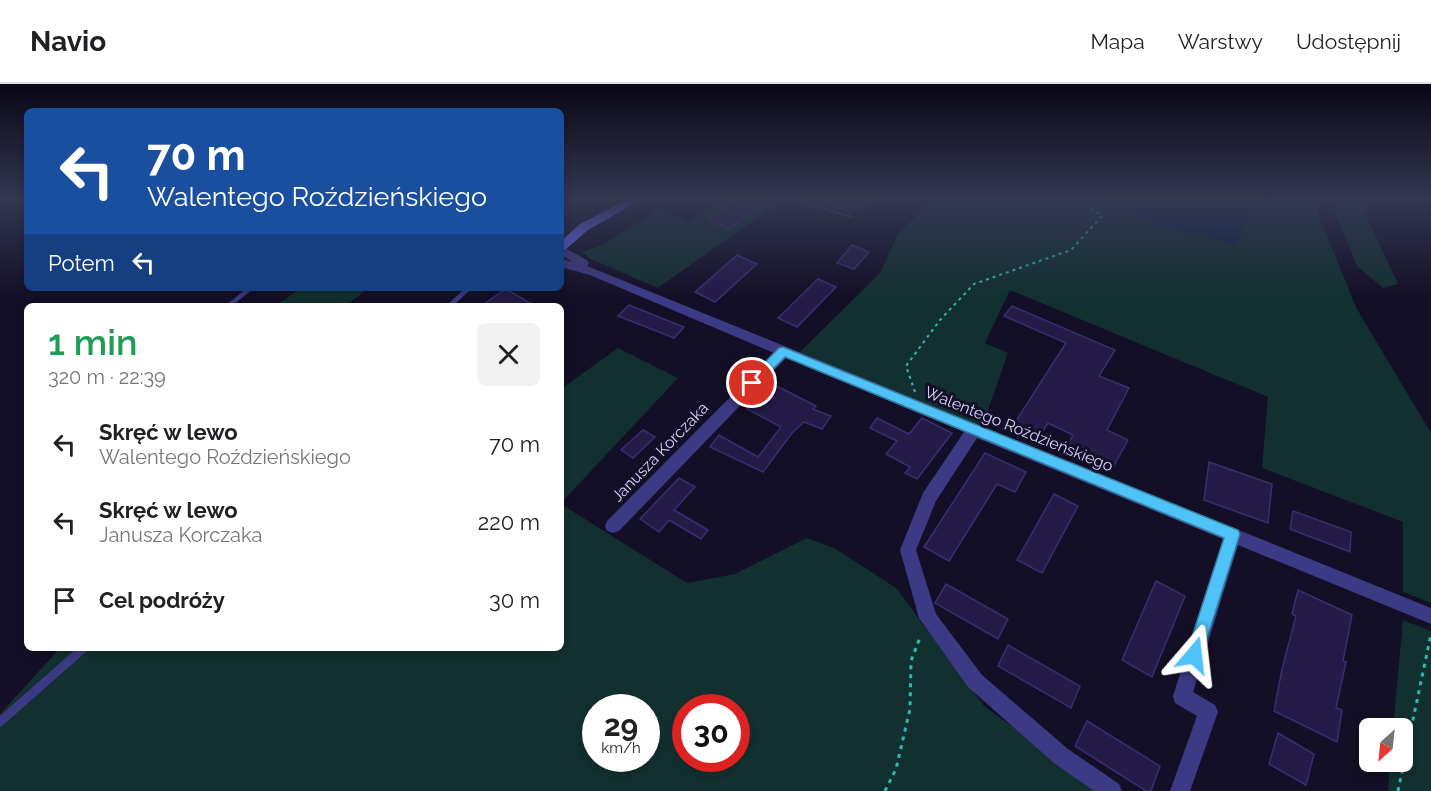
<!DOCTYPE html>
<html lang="pl">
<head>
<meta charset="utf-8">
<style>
	:root { --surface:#fff; --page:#f2f2f2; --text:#202124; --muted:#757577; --line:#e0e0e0 }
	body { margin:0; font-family:Raleway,sans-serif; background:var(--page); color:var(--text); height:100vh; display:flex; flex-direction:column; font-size:22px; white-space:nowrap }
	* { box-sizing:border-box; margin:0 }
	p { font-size:20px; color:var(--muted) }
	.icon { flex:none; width:33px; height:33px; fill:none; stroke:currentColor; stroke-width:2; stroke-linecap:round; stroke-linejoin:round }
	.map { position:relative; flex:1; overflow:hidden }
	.panel { position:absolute; left:24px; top:219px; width:540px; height:348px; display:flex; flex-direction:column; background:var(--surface); border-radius:9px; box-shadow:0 3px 9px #0003 }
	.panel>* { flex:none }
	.top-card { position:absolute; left:24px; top:24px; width:540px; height:183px; border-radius:9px; box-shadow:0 3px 9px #0003; background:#1a4fa0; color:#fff; overflow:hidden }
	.needle { width:39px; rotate:207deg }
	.controls { position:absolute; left:1359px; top:634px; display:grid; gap:12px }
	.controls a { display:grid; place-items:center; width:54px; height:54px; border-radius:9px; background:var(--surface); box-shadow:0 3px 9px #0003; font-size:30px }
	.speed { position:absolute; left:582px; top:610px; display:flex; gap:12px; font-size:30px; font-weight:700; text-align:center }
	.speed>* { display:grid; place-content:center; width:78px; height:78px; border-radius:50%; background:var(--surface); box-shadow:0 3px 9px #0003; line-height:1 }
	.speed small { font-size:15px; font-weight:400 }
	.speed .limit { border:9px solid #d22; background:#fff; color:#111 }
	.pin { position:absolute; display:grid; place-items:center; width:51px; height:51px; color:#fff; margin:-26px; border:3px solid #fff; border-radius:50%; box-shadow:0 2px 6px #0007 }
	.me { position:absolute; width:66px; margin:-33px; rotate:17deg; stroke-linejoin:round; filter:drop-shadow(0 0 4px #0008) }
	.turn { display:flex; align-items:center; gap:21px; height:126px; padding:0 24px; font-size:27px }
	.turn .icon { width:78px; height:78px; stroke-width:2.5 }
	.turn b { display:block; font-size:42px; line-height:51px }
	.then { display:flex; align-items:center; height:57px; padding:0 24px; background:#0003; gap:12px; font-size:22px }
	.round { display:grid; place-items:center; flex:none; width:63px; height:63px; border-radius:9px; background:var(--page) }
	.headline { display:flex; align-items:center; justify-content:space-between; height:102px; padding:0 24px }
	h1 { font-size:36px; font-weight:600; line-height:45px; color:#1e9e55 }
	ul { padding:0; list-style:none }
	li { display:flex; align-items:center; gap:18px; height:78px; padding:0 24px }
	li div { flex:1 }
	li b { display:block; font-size:22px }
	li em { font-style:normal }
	header { display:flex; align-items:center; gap:36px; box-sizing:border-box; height:84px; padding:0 30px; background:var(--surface); border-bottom:2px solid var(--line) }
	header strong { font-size:28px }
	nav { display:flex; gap:33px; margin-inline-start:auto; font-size:21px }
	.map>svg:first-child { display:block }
</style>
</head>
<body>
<header>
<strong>Navio</strong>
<nav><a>Mapa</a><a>Warstwy</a><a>Udostępnij</a></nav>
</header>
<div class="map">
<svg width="1431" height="707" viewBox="0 0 1431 707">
	<rect width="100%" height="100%" fill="#130f26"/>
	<!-- green -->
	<g fill="#12302f" fill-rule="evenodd">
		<polygon points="723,115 784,115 658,204 590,175 583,168 604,160 660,125 689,139"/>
		<polygon points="933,115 1317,115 1317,128 1357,225 1431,349 1431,519 1403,508 1403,438 1262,384 1268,313 1010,206 985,259 1008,269 981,346 800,268 880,189 897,152"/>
		<polygon points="1334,115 1366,115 1365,130 1398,200 1383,204 1357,182 1335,129"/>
		<polygon points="301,204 369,204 345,222 275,222"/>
		<polygon points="618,264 678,294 561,419 561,305"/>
		<path d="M561 420 687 499 735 490 807 454 836 465 896 504 984 622 1101 707H0V630L60 564H561ZM596 624H646V675H596ZM686 624H736V675H686Z"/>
		<polygon points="1403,536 1431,547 1431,707 1388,707 1390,678 1402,678 1402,645 1393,645"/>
	</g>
	<!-- water -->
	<polygon fill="#0c2248" points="1094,115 1258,115 1256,125 1236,160 1157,141"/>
	<!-- building -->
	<g fill="#241b47" stroke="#3b2d73" stroke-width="1.5">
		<polygon points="736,115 767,115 729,145 709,135"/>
		<polygon points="814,115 871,115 861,126 856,124 851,129 813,116"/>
		<polygon points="852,161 869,168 854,185 837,179"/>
		<polygon points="737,171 757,180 715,218 695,208"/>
		<polygon points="818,195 836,203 797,243 778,234"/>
		<polygon points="506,205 535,222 481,222"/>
		<polygon points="629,221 684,243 674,254 618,232"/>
		<polygon points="1012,222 1115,266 1099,292 1129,304 1107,346 1128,356 1111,387 1065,365 1073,351 1048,339 1040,352 1014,340 1066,259 1004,232"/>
		<polygon points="771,299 816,322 813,325 831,332 822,345 804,338 792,349 763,388 710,363 719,351 758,373 781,343 747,325"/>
		<polygon points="877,334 909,350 922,334 952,349 917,395 905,389 910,383 886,370 897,357 870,344"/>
		<polygon points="643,346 655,353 633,374 621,366"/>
		<polygon points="985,369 1026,388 1015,408 997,400 949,477 924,463"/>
		<polygon points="1209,378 1272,400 1268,439 1204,416"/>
		<polygon points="679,394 695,403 674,426 708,446 701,455 669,436 659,448 640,435"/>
		<polygon points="1054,410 1078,422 1042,489 1017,476"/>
		<polygon points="1293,427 1351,448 1350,468 1290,445"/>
		<polygon points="1156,497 1185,512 1152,593 1122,576"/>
		<polygon points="946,500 1008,535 998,555 935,519"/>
		<polygon points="1298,506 1352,531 1343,577 1346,578 1336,624 1342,626 1337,658 1274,627 1282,585 1296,532 1292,530"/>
		<polygon points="1008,561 1080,602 1071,624 998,582"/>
		<polygon points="1087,637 1160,682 1151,707 1146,707 1075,662"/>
		<polygon points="1278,649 1314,670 1306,701 1269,680"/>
	</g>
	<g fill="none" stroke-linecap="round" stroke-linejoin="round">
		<!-- path-far1 -->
		<polyline stroke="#2fb8b0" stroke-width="2" stroke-dasharray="3 4" stroke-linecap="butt" points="915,308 906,282 940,236 974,200 1071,166 1102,132 1086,121 1063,115"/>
		<!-- path -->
		<g stroke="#2fb8b0" stroke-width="3" stroke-dasharray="4 5" stroke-linecap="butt">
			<polyline points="885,707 896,685 910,625 911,577 921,551"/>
			<polyline points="1398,707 1431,550"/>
		</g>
		<!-- lane -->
		<g fill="#3d3a85" fill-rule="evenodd">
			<polygon points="790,115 797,115 855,133 854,134 850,134"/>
			<polygon points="247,204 254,204 232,222 225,222"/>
			<polygon points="465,204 472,204 453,222 446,222"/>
			<polygon points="77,564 89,564 87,567 3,641 0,643 0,632"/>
		</g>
		<!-- street -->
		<polygon fill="#3d3a85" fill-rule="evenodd" points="561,162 587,176 589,179 587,182 1431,524 1431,540 1238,461 1193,608 1215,621 1218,628 1190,707 1170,707 1197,632 1175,619 1173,612 1223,455 977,354 936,417 916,466 936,530 982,591 1068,665 1119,700 1122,707 1094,707 1054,679 968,603 919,534 900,466 923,409 964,348 786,274 619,447 613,449 607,447 605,442 607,437 774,269 590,191 561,183 561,175 573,178 561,171"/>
		<!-- secondary -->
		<polygon fill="#6f6bff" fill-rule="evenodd" points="628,115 642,115 588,146 566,165 561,166 561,157 580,140"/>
	</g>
	<!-- sky -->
	<linearGradient id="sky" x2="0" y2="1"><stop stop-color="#0a0815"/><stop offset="0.54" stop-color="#333752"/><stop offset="1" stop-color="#333752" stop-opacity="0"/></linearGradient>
	<rect width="1431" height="214" fill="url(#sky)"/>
	<!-- route -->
	<polygon fill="#4fc3f7" stroke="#337fa1" stroke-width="1.5" points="783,263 1238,446 1240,450 1200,577 1194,579 1189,577 1186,571 1224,454 785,273 757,302 748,302 746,299 748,295 779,264"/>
	<g text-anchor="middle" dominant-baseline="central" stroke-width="6" stroke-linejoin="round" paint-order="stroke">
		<!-- street labels -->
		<g font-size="16" fill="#d9d4ff" stroke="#130f26">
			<text transform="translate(1019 345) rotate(22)">Walentego Roździeńskiego</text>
			<text transform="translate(660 368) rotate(-46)">Janusza Korczaka</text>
		</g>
	</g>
</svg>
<div class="controls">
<a><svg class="needle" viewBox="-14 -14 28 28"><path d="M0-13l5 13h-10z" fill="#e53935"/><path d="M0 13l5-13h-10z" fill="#757577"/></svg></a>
</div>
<div class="speed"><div>29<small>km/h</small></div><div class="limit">30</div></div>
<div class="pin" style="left:752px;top:299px;background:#d93025"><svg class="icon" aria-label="arrive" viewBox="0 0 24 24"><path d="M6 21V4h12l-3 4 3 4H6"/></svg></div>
<svg class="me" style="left:1194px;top:571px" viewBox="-20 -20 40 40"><path d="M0-17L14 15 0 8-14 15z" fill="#4fc3f7" stroke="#fff" stroke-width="4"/></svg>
<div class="top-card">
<div class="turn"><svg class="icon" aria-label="left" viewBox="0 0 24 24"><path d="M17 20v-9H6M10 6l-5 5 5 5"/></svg><div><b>70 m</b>Walentego Roździeńskiego</div></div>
<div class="then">Potem<svg class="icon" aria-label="left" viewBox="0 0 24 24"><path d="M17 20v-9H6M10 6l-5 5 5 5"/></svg></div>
</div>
<section class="panel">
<div class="headline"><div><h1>1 min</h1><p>320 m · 22:39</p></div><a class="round"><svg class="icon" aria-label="close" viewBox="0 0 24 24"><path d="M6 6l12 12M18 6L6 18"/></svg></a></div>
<ul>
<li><svg class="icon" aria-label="left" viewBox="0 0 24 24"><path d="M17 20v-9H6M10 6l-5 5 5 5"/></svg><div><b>Skręć w lewo</b><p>Walentego Roździeńskiego</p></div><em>70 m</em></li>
<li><svg class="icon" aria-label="left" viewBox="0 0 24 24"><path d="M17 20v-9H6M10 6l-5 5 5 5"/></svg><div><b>Skręć w lewo</b><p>Janusza Korczaka</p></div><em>220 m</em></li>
<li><svg class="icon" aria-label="arrive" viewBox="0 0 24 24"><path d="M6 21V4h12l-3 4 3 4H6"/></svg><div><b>Cel podróży</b></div><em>30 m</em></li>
</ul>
</section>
</div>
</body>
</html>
